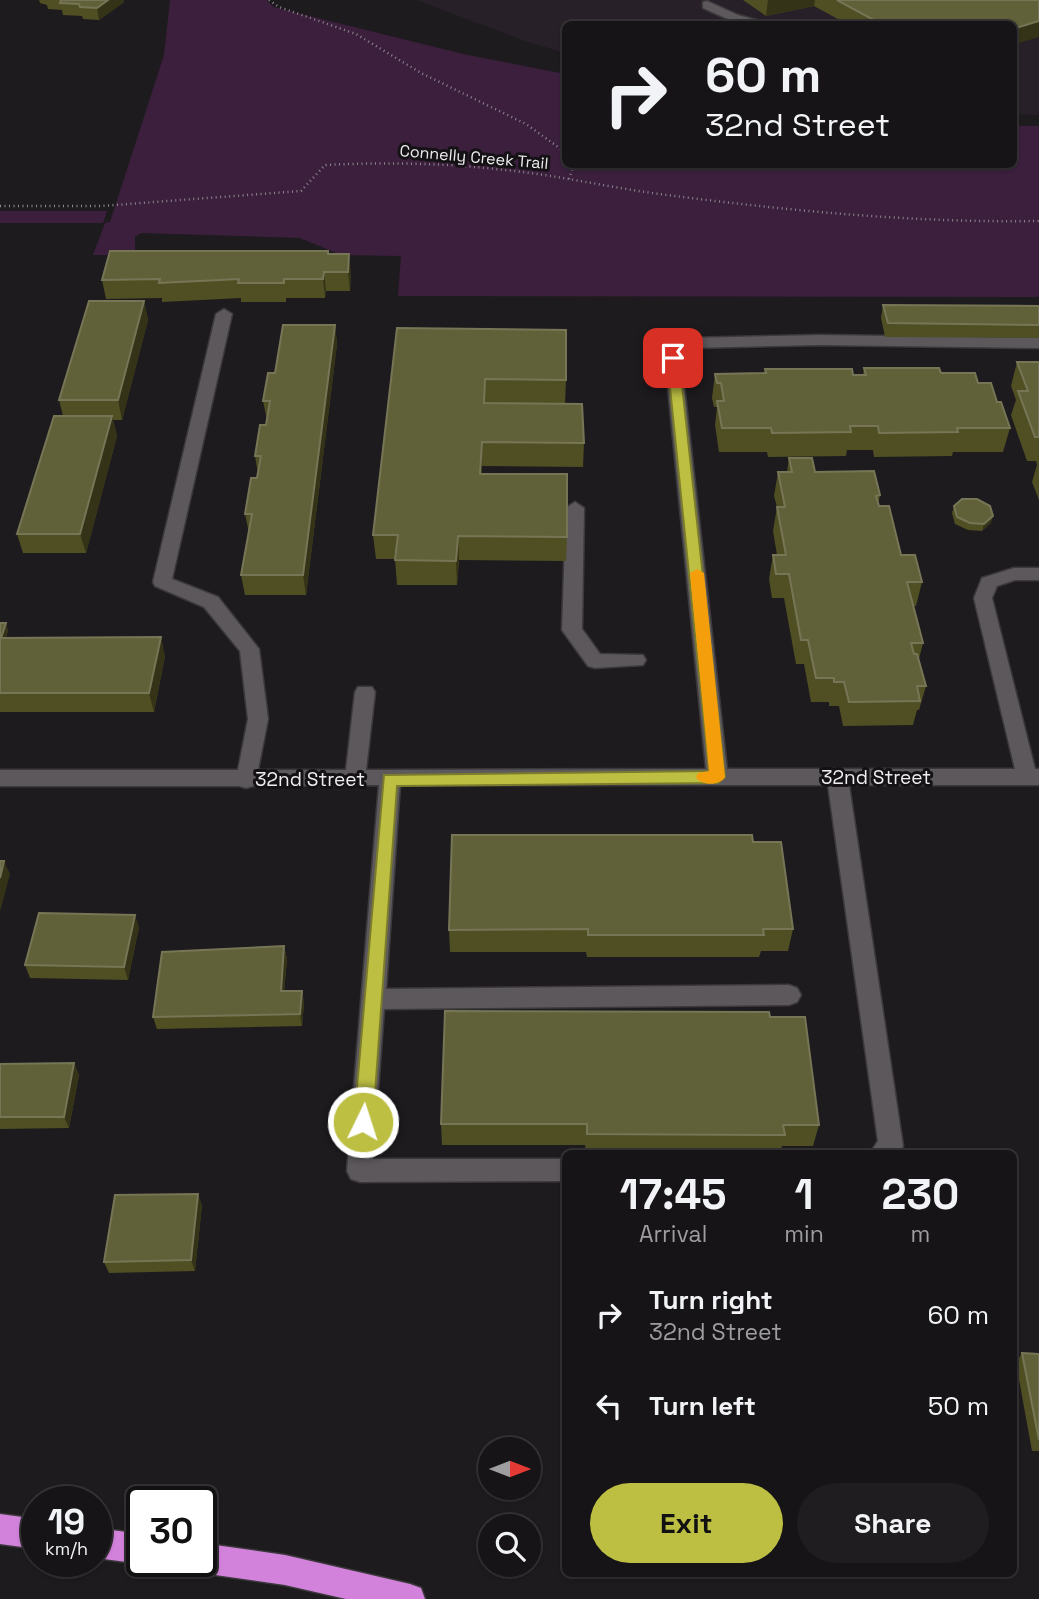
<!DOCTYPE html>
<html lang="en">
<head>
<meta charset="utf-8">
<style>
	:root { --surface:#161416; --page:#1f1d1f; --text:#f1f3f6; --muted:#9e9ea1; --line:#353335; --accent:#bdbf43 }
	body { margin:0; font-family:"Space Grotesk",sans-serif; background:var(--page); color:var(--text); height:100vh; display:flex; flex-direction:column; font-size:26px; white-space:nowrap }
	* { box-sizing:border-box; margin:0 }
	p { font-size:23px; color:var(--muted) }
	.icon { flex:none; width:38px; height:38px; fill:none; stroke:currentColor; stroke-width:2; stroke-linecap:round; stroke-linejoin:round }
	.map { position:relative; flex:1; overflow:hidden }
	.panel { position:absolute; left:562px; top:1150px; width:455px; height:427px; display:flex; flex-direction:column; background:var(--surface); border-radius:10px; box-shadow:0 2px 5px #0004,0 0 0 2px var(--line) }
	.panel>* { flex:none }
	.banner { position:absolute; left:562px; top:21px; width:455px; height:147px; border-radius:10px; box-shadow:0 2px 5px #0004,0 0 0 2px var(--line); background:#161416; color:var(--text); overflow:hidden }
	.needle { width:46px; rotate:90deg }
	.fabs { position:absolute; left:478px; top:1437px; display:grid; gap:14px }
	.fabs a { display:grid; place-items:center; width:63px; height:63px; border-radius:50%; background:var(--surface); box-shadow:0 2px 5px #0004,0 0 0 2px var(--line); font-size:35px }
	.speed { position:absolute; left:21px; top:1486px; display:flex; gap:14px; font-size:35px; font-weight:700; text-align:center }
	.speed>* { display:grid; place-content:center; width:91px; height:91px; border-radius:50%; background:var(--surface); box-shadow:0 2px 5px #0004,0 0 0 2px var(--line); line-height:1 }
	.speed small { font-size:18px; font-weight:400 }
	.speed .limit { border:4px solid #111; border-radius:10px; background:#fff; color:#111 }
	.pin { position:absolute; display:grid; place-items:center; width:60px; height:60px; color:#fff; margin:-30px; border-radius:14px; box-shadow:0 4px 10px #0006 }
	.me { position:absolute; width:77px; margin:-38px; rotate:4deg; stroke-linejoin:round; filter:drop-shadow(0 0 5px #0008) }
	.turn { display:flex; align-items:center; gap:24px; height:147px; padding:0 28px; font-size:32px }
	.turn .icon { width:91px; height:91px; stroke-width:2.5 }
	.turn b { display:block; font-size:49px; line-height:60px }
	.eta { display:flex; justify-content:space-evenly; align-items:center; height:119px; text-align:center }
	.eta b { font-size:42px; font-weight:800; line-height:49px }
	.button { display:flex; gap:14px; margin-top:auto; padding:14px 28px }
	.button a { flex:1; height:80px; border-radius:42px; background:var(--accent); color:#111; font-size:28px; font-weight:800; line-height:80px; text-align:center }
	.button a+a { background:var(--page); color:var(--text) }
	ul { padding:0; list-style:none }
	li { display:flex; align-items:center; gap:21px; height:91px; padding:0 28px }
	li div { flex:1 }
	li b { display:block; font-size:26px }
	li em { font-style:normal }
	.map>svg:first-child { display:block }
</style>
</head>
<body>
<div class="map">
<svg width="1039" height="1599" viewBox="0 0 1039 1599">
	<rect width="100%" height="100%" fill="#1e1b1e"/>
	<!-- built -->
	<polygon fill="#282028" points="416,0 1039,0 1039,115 1013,114 1013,24 565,24 565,53 525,41"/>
	<!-- green -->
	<g fill="#3b1f3d">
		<polygon points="170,0 267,0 273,7 463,54 565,74 565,164 1013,164 1013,126 1039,126 1039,297 398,296 401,256 341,255 300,238 141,233 135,237 135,255 93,255 105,223 110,222 164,55"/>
		<polygon points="0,211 107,211 103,223 0,223"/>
	</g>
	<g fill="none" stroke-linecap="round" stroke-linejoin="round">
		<!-- minor casing -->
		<g stroke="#3b393b" stroke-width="3">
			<g id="minor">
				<path d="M707 1 738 15 760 21 762 24C740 26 723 17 703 8V2Z"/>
				<path d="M224 309 232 314 172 579 218 597 259 649 268 719 258 770H346L355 692 358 687H372L375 692 366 770 706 769 665 358C670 350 679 340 688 338L820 335 1039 338V348L820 345 692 348 681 359 727 769H1015L974 598 982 578 1014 568H1039V580H1015L997 586 992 598 1035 769H1039V785H849L903 1146 900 1153H870L878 1141 828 785H400L386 989 789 985 797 988 801 995 797 1002 789 1005 384 1009 373 1159H565V1181L360 1182 351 1179 347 1171 379 785 253 786 246 788 239 786H0V770H238L248 719 240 651 204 607 155 586 153 582 216 314Z"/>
				<polygon points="575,502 584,508 582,629 600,654 643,655 646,660 643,665 595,668 588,666 562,630 566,508"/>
			</g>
		</g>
		<!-- highway casing -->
		<g stroke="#3b393b" stroke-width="3">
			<g id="highway">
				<polygon points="0,1514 37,1519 37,1549 0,1544"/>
				<polygon points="96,1528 142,1534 142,1561 148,1561 142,1564 96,1558"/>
				<polygon points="201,1543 285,1555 410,1584 421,1588 425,1599 346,1599 285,1585 201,1573 191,1568 188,1561 201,1561"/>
			</g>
		</g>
		<!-- path -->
		<g stroke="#8b898c" stroke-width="2.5" stroke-dasharray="1 3.5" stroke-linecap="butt">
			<polyline points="269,0 279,7 356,34 421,73 526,124 565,152"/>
			<polyline points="569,179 574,164"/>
			<path d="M0 206H101L301 191 325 165C385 162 445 163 505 170 555 175 603 186 652 193 781 210 909 223 1039 221"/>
		</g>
		<!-- minor -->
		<use href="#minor" fill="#5c585c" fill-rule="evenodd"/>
		<!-- highway -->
		<use href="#highway" fill="#d382dc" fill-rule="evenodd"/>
	</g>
	<!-- wall -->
	<g fill="#4f4f23">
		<polygon points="39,0 123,0 124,2 99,20 83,19 82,16 63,15 62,10 48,9 47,5 40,3"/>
		<polygon points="743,0 1039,0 1013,24 847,24 814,6 766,16"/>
		<polygon points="328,251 329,254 351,273 350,291 326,291 325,298 286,298 286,302 241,302 241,298 162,302 162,298 106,299 102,280"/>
		<polygon points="144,301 148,320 122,420 113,420 117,436 86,553 23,553 17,534 63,416 59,400"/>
		<polygon points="883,305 1039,306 1039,338 885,337 881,318"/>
		<polygon points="335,325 337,344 306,595 245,595 241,575 249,533 245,514 258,474 255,456 267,420 263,401 275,373"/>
		<polygon points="397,328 566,380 565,404 584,443 583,467 482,466 482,474 567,537 566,561 459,560 457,585 397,585 395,559 376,559 373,535"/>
		<polygon points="1017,362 1039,362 1039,500 1032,482 1037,465 1036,461 1027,461 1011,415 1016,400 1011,386"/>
		<polygon points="864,368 941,373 978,383 997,402 1010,428 1003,452 953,452 952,456 874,457 873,450 847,450 846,456 768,457 767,452 719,452 715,425 717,407 714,407 712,398 715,374 765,373 765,369 863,375"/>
		<polygon points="789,458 815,472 880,495 878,505 901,555 922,582 916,606 913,606 923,643 919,659 926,686 919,710 917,710 913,725 843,726 839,706 829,706 829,702 811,702 804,664 796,664 784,598 772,598 769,579 773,555 777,555 773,531 777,507 774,496 778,472 787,472"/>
		<polygon points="954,506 991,523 982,531 968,530 955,524 952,513"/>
		<polygon points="0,623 8,630 6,638 165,656 154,712 0,712"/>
		<polygon points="753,842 793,929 788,951 761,951 759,957 587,957 586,952 450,952 449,930"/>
		<polygon points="139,927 128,980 30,978 25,965"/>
		<polygon points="284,946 287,959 284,991 302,991 304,1003 302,1026 157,1029 153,1017"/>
		<polygon points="770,1017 819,1125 813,1146 782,1146 780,1153 586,1153 585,1145 442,1145 441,1124"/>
		<polygon points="74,1063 79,1075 69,1128 0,1129 0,1064"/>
		<polygon points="202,1205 195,1271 109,1273 104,1262"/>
		<polygon points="1022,1353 1039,1354 1039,1451 1032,1451 1016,1363"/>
	</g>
	<!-- shaded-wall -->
	<g fill="#343318">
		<polygon points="108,0 123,0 124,2 99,20 97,8"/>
		<polygon points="768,0 815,0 814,6 766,16"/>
		<polygon points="1039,21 1039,37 1013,45 1013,29"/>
		<polygon points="349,254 351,273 350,291 348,272"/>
		<polygon points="324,272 326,291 325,298 323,279"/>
		<polygon points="144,301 148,320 122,420 118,400"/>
		<polygon points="335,325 337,344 306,595 303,575"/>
		<polygon points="112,416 117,436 86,553 80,534"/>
		<polygon points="482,442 482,466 481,498 480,474"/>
		<polygon points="993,516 991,523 982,531 984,524"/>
		<polygon points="458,536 459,560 457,585 456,561"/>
		<polygon points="6,623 8,630 3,648 0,641"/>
		<polygon points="161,637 165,656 154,712 149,693"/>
		<polygon points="4,861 10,874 0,912 0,878"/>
		<polygon points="135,915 139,927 128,980 124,967"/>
		<polygon points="284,946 287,959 283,1004 281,991"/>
		<polygon points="302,991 304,1003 302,1026 300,1014"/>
		<polygon points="74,1063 79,1075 69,1128 64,1117"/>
		<polygon points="198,1194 202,1205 195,1271 191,1260"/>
	</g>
	<!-- building -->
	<g fill="#606039" stroke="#767656" stroke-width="2">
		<polygon points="61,0 108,0 97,8 80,7 79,4 60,3"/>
		<polygon points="837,0 1039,0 1039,21 1013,29 1013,24 938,24 932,21 919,24 881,24"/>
		<polygon points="110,251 328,251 328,254 349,254 348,272 324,272 323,279 284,279 284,283 238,283 239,279 159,283 160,279 102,280"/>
		<polygon points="89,301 144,301 118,400 59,400"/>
		<polygon points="883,305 1039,306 1039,325 888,323"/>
		<polygon points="283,325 335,325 303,575 241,575 252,514 245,514 251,478 257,478 261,456 255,456 260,425 266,425 270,401 263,401 268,373 275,373"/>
		<polygon points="397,328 566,330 566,380 485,379 484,403 582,404 584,443 482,442 480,474 567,474 567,537 458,536 456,561 395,560 398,535 373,535"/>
		<polygon points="1017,362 1039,362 1039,437 1035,437 1018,391 1028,391"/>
		<polygon points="864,368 939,368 941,373 975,373 978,383 991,383 997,402 1001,402 1010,428 957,428 958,432 879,433 878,426 850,426 851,432 772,433 771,428 722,428 717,401 724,401 721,383 717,383 715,374 766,373 765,369 852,369 853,375 866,375"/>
		<polygon points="54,416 112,416 80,534 17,534"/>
		<polygon points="789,458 812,458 815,472 874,471 880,495 876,496 879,506 889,506 901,555 915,555 922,582 907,582 923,643 911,643 914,654 917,654 926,686 917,686 920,701 849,702 844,682 834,682 834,678 816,678 808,640 801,640 789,574 776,574 773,555 786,555 777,507 785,507 778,472 792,472"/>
		<polygon points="962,499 977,499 990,506 993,516 984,524 970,523 957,517 954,506"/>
		<polygon points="0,623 6,623 1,638 0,638"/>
		<polygon points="161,637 149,693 0,693 0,638"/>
		<polygon points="452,835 752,835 753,842 781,842 793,929 763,929 764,935 588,935 588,929 449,930"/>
		<polygon points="0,861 4,861 0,878"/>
		<polygon points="39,913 135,915 124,967 25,965"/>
		<polygon points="284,946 281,991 302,991 300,1014 153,1017 162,952"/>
		<polygon points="445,1011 769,1012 770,1017 805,1017 819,1125 783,1125 785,1135 587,1134 587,1124 441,1124"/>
		<polygon points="74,1063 64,1117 0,1117 0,1064"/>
		<polygon points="198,1194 191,1260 104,1262 115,1195"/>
		<polygon points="1022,1353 1039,1354 1039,1440"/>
	</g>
	<!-- route -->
	<polygon fill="#bdbf43" stroke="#7b7c2c" stroke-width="2" points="673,354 679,358 725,777 718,783 397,786 373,1122 370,1128 363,1130 357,1128 354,1122 384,775 709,771 667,358"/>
	<!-- slow -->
	<path fill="#f59e0b" d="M697 569 704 573 725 777C720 786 701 786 696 777L698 773 709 771 690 573Z"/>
	<g text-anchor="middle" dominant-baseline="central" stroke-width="6" stroke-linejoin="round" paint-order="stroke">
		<!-- far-street labels -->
		<g font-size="16" fill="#eeecef" stroke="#151215">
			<text transform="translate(474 157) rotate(5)">Connelly Creek Trail</text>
		</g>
		<!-- street labels -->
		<g font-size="19" fill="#eeecef" stroke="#151215">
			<text x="876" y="777">32nd Street</text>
			<text x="310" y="779">32nd Street</text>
		</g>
	</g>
</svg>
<div class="fabs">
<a><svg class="needle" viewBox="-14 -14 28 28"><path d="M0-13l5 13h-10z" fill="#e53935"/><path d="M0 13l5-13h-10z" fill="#9e9ea1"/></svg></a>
<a><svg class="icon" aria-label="search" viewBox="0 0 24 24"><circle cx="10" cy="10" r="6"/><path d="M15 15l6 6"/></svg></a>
</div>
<div class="speed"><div>19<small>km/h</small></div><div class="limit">30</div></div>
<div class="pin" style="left:673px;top:358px;background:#d93025"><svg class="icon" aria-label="arrive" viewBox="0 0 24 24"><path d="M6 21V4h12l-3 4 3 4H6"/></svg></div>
<svg class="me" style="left:363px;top:1122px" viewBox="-20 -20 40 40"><circle r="17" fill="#bdbf43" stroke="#fff" stroke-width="3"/><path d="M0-11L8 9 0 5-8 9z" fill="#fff"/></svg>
<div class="banner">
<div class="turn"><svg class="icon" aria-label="right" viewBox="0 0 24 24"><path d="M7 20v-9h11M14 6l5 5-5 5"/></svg><div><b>60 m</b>32nd Street</div></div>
</div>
<section class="panel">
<div class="eta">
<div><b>17:45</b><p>Arrival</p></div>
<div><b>1</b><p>min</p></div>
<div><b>230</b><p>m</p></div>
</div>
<ul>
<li><svg class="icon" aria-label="right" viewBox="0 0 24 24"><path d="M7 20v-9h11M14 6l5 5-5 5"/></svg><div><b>Turn right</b><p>32nd Street</p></div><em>60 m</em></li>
<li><svg class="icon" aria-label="left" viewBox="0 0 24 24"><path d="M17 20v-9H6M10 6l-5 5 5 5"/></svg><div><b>Turn left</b></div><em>50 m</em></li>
</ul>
<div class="button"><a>Exit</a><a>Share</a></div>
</section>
</div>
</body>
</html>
